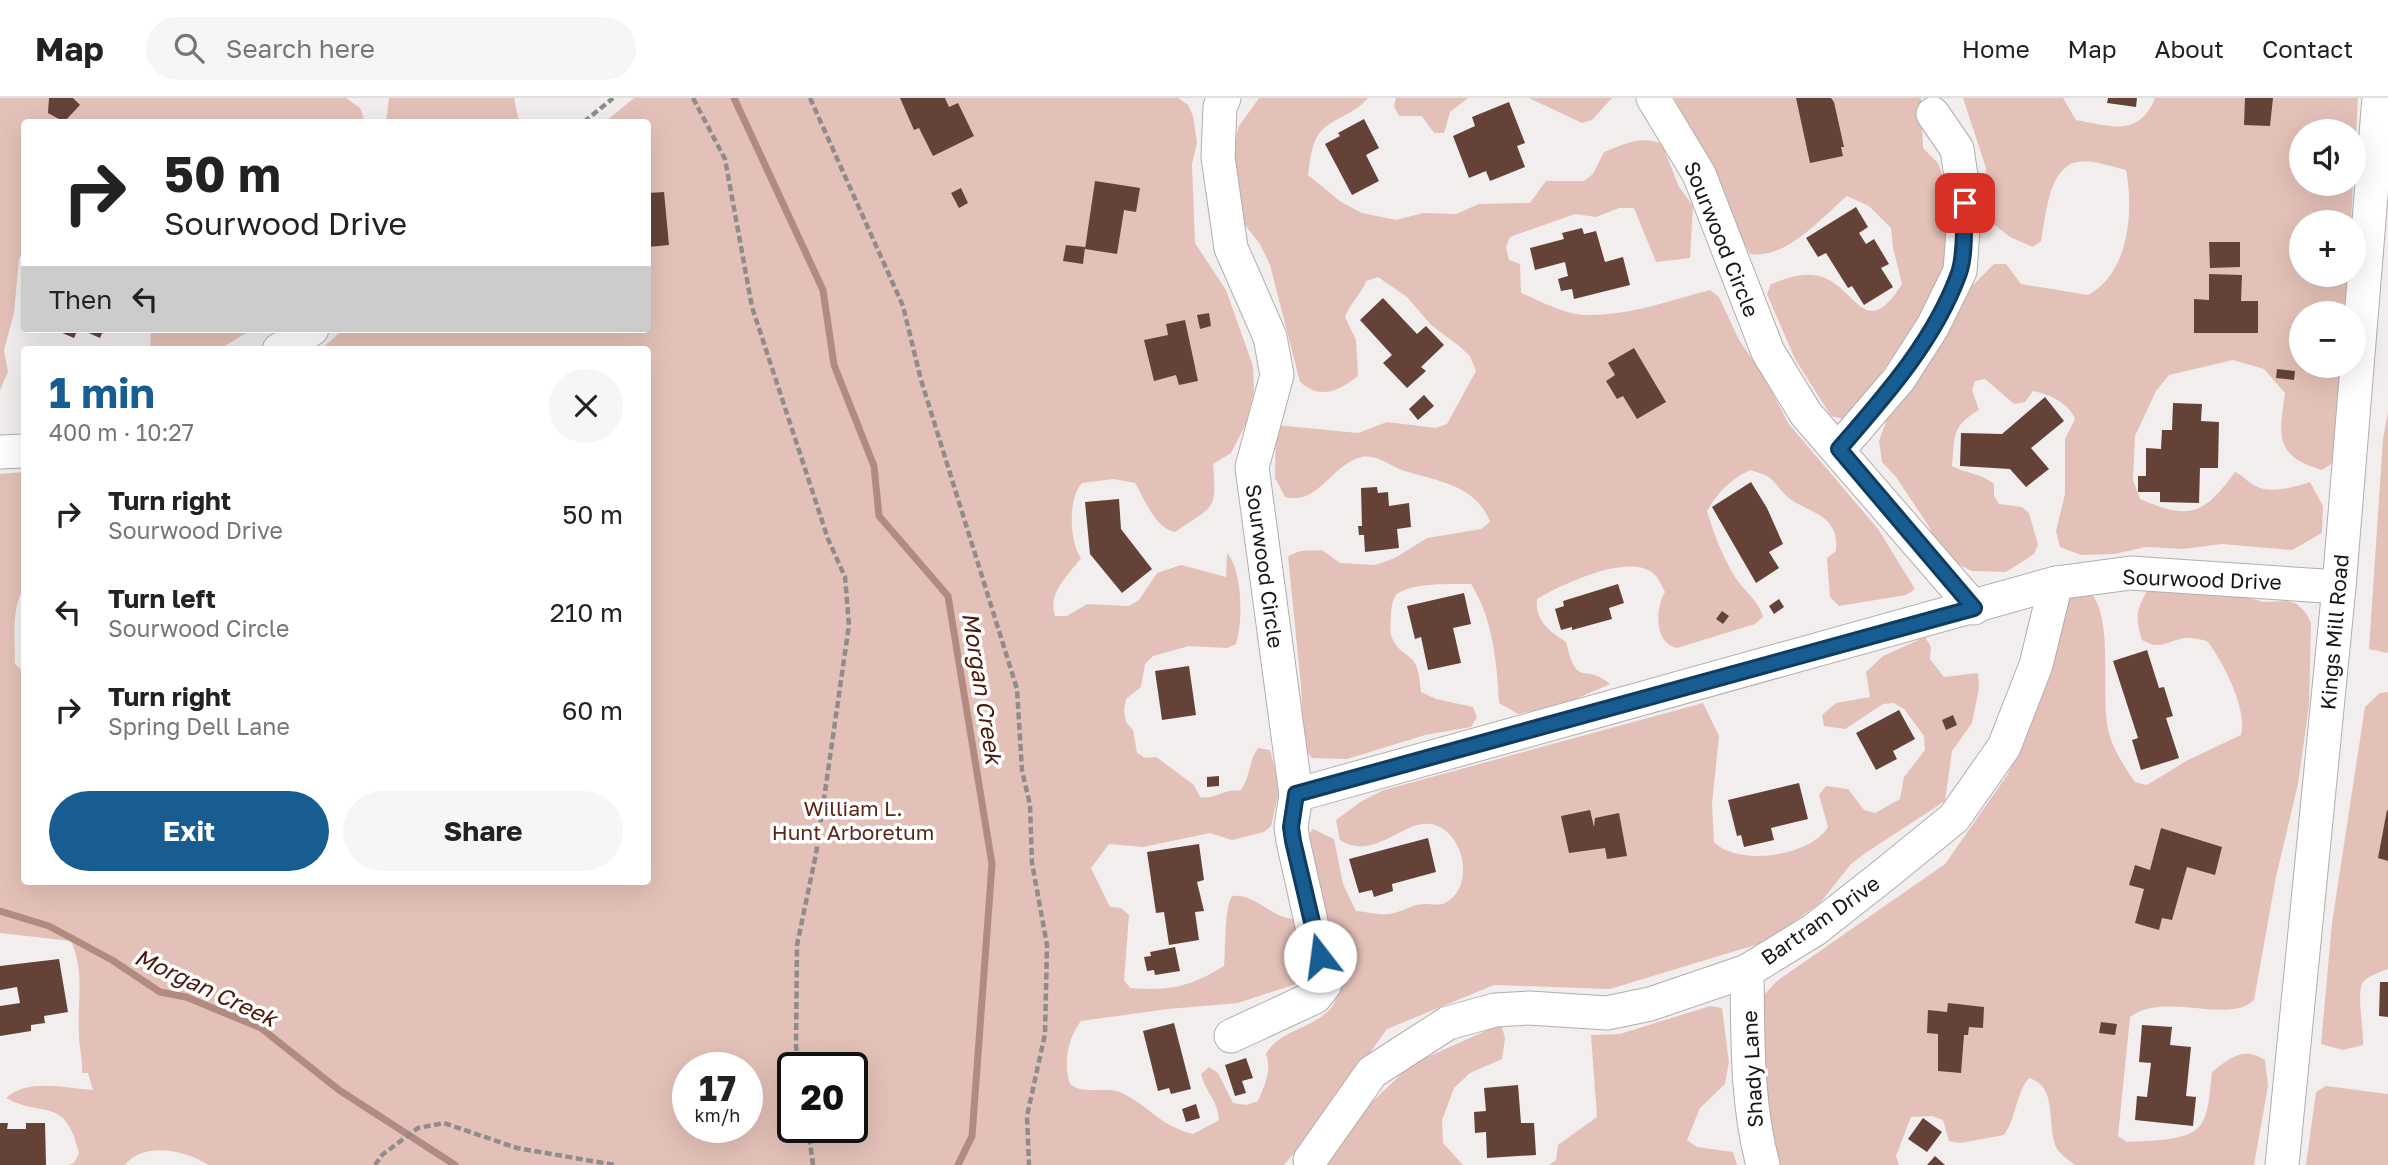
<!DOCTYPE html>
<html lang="en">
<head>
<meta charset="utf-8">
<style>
	:root { --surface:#fff; --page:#f6f6f6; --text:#222; --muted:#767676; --line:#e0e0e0; --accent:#175d92 }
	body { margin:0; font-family:"Golos Text",sans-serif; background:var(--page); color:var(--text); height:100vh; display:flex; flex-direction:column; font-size:26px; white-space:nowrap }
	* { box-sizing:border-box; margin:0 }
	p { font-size:23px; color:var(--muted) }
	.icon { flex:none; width:38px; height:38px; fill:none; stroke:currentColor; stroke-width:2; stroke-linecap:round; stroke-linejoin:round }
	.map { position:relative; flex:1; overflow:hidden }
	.details { position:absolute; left:21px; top:248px; width:630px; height:539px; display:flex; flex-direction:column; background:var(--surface); border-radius:7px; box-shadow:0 7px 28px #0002 }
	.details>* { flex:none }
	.banner { position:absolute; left:21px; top:21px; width:630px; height:214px; border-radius:7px; box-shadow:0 7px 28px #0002; background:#fff; color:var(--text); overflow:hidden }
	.tools { position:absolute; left:2289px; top:21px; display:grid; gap:14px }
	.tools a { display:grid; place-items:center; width:77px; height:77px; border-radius:50%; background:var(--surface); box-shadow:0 7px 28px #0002; font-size:35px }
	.speed { position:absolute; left:672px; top:954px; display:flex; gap:14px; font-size:35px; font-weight:700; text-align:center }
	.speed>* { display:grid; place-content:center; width:91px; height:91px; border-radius:50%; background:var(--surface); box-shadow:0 7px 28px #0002; line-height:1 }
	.speed small { font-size:18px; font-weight:400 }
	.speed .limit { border:4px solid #111; border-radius:10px; background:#fff; color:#111 }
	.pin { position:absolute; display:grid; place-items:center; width:60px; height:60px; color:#fff; margin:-30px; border-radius:14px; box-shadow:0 4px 10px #0006 }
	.me { position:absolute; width:77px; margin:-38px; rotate:345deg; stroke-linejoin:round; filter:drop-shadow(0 0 5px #0008) }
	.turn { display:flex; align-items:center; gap:24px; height:147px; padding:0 28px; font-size:32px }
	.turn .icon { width:91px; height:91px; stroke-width:2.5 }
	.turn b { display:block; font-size:49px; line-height:60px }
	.then { display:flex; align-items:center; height:66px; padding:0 28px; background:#0003; gap:14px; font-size:26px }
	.round { display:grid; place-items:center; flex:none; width:74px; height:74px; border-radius:37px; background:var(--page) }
	.summary { display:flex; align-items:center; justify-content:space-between; height:119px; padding:0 28px }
	h1 { font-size:42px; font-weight:700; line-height:52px; color:var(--accent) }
	.primary-button { display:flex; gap:14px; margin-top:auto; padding:14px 28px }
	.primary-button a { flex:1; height:80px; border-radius:42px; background:var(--accent); color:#fff; font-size:28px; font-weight:700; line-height:80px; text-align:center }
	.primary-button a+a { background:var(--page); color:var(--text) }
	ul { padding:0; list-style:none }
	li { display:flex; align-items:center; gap:21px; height:98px; padding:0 28px }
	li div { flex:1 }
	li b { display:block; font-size:26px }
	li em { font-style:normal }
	header { display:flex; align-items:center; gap:42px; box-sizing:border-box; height:98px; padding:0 35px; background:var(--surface); border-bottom:2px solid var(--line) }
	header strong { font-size:33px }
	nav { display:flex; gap:38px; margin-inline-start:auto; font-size:24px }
	.search { width:490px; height:63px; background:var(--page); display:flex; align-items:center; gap:18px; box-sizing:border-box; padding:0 24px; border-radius:38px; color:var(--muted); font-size:26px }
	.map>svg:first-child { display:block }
</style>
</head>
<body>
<header>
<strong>Map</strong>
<div class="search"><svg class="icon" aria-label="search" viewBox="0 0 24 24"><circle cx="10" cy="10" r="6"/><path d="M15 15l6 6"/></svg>Search here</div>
<nav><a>Home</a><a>Map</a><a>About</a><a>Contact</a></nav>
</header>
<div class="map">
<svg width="2388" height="1067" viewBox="0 0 2388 1067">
	<rect width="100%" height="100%" fill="#f1eeed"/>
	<!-- green -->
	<g fill="#e4c1b8" fill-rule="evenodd">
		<polygon points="0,0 346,0 360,10 365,24 24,24 24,152 19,161 14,215 4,252 8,274 0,292"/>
		<polygon points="389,0 514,0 519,24 386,24"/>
		<path d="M634 0H1178L1188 7 1193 18 1197 45 1192 66 1195 145 1226 192 1253 268 1254 293 1246 326 1231 355 1213 366C1217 414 1214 407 1175 434 1155 430 1145 402 1135 385L1114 381 1082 385C1068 400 1069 443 1081 460 1068 478 1047 495 1055 518H1067L1087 506 1129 508 1139 502 1157 475 1181 467 1226 479 1227 455C1243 474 1243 523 1236 546L1227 550 1189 548 1153 558 1145 566 1141 589 1126 601 1124 612 1126 624 1133 632 1137 655 1145 660 1156 659 1194 687 1200 699C1215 702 1224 690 1240 693 1251 679 1248 664 1258 650L1270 652 1280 689 1271 728 1264 734 1232 742 1210 735 1143 749 1109 746 1091 770 1110 809 1121 810 1129 817 1124 882 1130 890C1170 893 1190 889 1224 868 1226 850 1224 810 1232 798 1255 795 1270 819 1293 821 1305 837 1307 864 1305 883L1238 905 1168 911 1081 923C1068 939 1063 966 1070 986 1085 998 1106 987 1122 995 1151 1009 1158 1027 1193 1036L1219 1022C1218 1003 1205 993 1201 976L1209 969 1218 975 1233 1005 1246 1007 1258 1003C1265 986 1272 973 1266 956 1279 932 1313 931 1331 910 1337 902 1338 893 1340 884 1346 850 1322 842 1314 815 1308 791 1308 763 1306 739L1313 731 1334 741 1343 786 1356 813C1367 814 1378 817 1388 816 1401 815 1412 806 1424 806 1431 806 1439 808 1445 805 1475 790 1465 736 1435 727 1404 718 1377 765 1340 742L1336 722 1362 703 1384 692 1703 605 1719 638 1712 706 1714 744C1738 769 1811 758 1828 729L1819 697 1826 688 1848 691 1864 712 1875 715 1900 701 1904 679 1925 652 1924 638 1904 611 1894 605 1883 606 1845 631 1824 628 1822 617 1836 605 1870 599 1866 574 1883 558 1925 539 1931 549 1930 561 1944 579 1978 575 1979 590 1972 625 1952 653 1945 703 1864 756 1851 766 1820 805 1765 844 1610 891 1494 887 1387 931 1327 1015 1284 1067H208C187 1052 143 1043 125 1067H68L74 1065 79 1055C65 997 45 1021 6 1000 27 980 66 990 93 992L88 975H82C83 961 79 950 79 936 77 902 85 875 71 843L0 835V376L24 374V490C11 510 15 542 15 566L24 574V784H648V252H320L344 231H648V24H605ZM688 970H747V1029H688ZM793 970H852V1029H793Z"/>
		<path d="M1259 0H1368C1355 16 1335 19 1321 33 1311 44 1310 64 1308 77L1341 104 1362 115 1396 122 1423 115 1456 116 1479 106 1530 105 1546 83H1584L1593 76 1604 54C1625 46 1641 37 1662 46L1679 89 1693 108 1690 160 1656 164 1634 110H1619L1596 119 1575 116 1510 139 1506 149 1509 162 1520 166 1521 195C1541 203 1565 217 1587 217 1628 218 1671 202 1710 192L1719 199 1739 242 1767 283 1788 325 1878 431 1915 491 1906 497 1839 508 1830 499 1827 460 1836 453C1839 419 1816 417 1793 403 1783 397 1778 387 1770 380 1765 376 1755 374 1750 372 1730 382 1718 394 1707 413 1714 437 1722 457 1735 479 1744 493 1759 503 1763 519L1755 526 1677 550C1654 545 1655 511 1665 494 1662 488 1658 479 1653 475 1627 455 1561 487 1537 501 1535 523 1549 533 1566 544 1578 593 1583 563 1610 586L1564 606 1518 616 1499 605C1497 565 1493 521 1471 486 1454 486 1409 484 1396 497 1392 502 1391 512 1391 518 1391 525 1389 533 1392 540 1406 567 1418 548 1421 594L1436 601 1473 609 1477 619 1471 629 1425 637 1347 661 1312 660 1305 650 1303 637 1301 588 1288 458 1300 453 1322 452 1340 465 1375 467 1395 460 1427 440 1481 431 1490 424C1476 386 1435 383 1402 372 1389 367 1376 356 1362 359 1331 366 1319 408 1285 399L1275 380 1276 327 1358 335 1387 324 1436 330 1447 326 1476 273 1470 258 1459 248 1431 227 1407 199 1378 179 1366 183C1361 197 1350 205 1345 219L1356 242 1358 278C1339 293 1321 302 1300 284L1270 167 1260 146 1240 121 1233 89 1236 40 1239 28Z"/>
		<polygon points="1396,0 1468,0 1450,14 1444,35 1434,35 1422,18 1399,18 1394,8"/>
		<polygon points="1529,0 1612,0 1592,22 1582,25"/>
		<path d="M1674 0H1921L1923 50 1938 65 1946 86V153L1937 197 1854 313 1843 321 1831 318 1795 261 1767 196 1771 186C1787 180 1807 172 1825 180 1858 194 1866 243 1902 186L1893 150 1891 130 1869 108 1847 98C1822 119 1786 162 1750 156L1733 124 1724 92Z"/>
		<path d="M1963 0H2063L2076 22C2110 28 2139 40 2155 0H2358L2354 74V33H2301V86H2353L2351 124H2301V177H2347L2345 215H2301V268H2341L2336 353 2331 366 2322 372C2274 358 2279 338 2285 295L2264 271 2233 262 2169 277 2156 293 2135 338 2133 382 2140 401C2189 422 2203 418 2235 374 2244 378 2246 383 2254 387 2269 397 2295 389 2310 384L2323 408 2322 435 2292 452 2222 446 2183 451 2146 449 2114 456 2081 457 2060 449 2056 433 2065 396V341L2075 321C2069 305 2049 296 2033 293L2025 304 2014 306 1985 281 1975 283 1972 292 1979 312C1951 328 1955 339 1952 368 1967 376 1981 375 1994 386V398L1999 406 2022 409 2029 415 2038 447 2034 456 2006 474 1972 473 1953 464 1938 448 1928 427 1896 379 1882 364 1879 343 1891 310 1944 241 1970 190 1994 166H2006L2021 186 2088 197C2129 176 2134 112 2126 72 2112 69 2092 61 2078 64 2048 68 2046 120 2041 143L2033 149 2010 139 1986 120V70Z"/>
		<polygon points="151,231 253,231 218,252 145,252 150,250"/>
		<polygon points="2388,314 2388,555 2369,551 2383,341"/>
		<path d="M2149 490 2229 494 2263 504 2287 503 2297 506 2306 515 2311 525 2309 607 2298 686 2276 779 2254 902C2229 927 2164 893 2130 919L2118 1038 2127 1044C2148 1042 2193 1045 2203 1023 2210 1009 2210 989 2212 974 2230 960 2243 948 2265 962L2268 988 2254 1067H2075C2066 1060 2056 1054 2054 1043 2048 1020 2056 988 2029 980 2015 997 2017 1019 2004 1037L1960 1045 1949 1043 1943 1022 1932 1018 1911 1019 1896 1058 1899 1067H1779L1761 994V900L1777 883 1945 766 2008 676 2042 599 2070 497 2089 492C2115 521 2100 591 2108 631 2111 648 2125 670 2135 684L2147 687 2188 662 2241 637C2248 612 2223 563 2207 543 2201 542 2191 539 2185 540 2166 543 2161 553 2142 542 2135 519 2136 511 2149 490Z"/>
		<path d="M2388 594V871C2381 874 2368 878 2363 884 2356 894 2364 932 2363 947L2343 952 2321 946 2332 825 2365 609 2380 595Z"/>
		<polygon points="1710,908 1722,910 1729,964 1725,986 1700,1010 1687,1042 1697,1049 1733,1054 1737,1067 1549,1067 1556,1062 1558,1047 1597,1019 1591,937 1620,936"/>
		<polygon points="1501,926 1505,940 1502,961 1470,975 1454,990 1442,1022 1443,1045 1463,1067 1327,1067 1356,1019 1412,966"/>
		<polygon points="2326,988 2388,996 2388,1067 2306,1067 2316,994"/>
	</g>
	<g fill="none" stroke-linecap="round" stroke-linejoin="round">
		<!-- stream -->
		<g stroke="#b18a80" stroke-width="7">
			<polyline points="734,0 823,192 834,267 874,368 879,418 948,498 992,766 972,1038 958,1067"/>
			<polyline points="0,813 49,828 112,862 160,894 186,899 261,930 339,992 455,1067"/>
		</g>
	</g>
	<!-- building -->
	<g fill="#644238">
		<polygon points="49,0 73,0 80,7 64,24 48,15"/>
		<polygon points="900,0 945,0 949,9 958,5 974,38 933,58 919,30 914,32"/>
		<polygon points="1796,0 1831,0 1834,4 1844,49 1841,49 1843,58 1810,65"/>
		<polygon points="2108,0 2137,0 2136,9 2107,5"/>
		<polygon points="2245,0 2273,0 2270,28 2244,27"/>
		<polygon points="1509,4 1525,45 1517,48 1525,69 1490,83 1486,73 1469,80 1453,38 1475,28 1472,19"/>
		<polygon points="1364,21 1379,50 1366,57 1379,83 1352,97 1325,46 1340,38 1338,35"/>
		<polygon points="1095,83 1140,90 1136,114 1124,112 1117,156 1085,151"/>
		<polygon points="961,90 968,105 959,110 951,95"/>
		<polygon points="664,94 669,147 648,149 648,95"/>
		<polygon points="1856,109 1868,129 1859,135 1866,146 1874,141 1889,166 1881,170 1893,189 1864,207 1852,188 1848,190 1826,155 1818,159 1806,140"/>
		<polygon points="1582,130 1584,136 1596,133 1605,164 1623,159 1630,187 1574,201 1572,191 1561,193 1558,181 1568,178 1565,164 1535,172 1530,150 1564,141 1562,135"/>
		<polygon points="2209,144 2240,144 2240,169 2210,170"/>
		<polygon points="1066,147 1085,149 1083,166 1063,163"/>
		<polygon points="2209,176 2242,177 2241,203 2258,203 2258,235 2194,235 2194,201 2209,202"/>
		<polygon points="1383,200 1417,236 1426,228 1444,247 1421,269 1426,273 1407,290 1383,265 1392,257 1360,222"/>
		<polygon points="1209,215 1211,228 1200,231 1197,217"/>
		<polygon points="1185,222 1198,283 1179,287 1176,277 1154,283 1144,242 1168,237 1166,226"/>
		<polygon points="53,231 78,231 74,240"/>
		<polygon points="80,231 104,231 100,240"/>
		<polygon points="1634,250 1666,304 1637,321 1623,298 1617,301 1606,283 1615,277 1608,265"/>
		<polygon points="2277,271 2295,273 2294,282 2276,280"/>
		<polygon points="1424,297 1434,308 1418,322 1409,311"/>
		<polygon points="2045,299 2064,323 2031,350 2049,371 2026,389 2010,371 1960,368 1961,335 2002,336"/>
		<polygon points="2173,305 2202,306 2201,323 2219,324 2218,370 2200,370 2199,405 2160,404 2160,394 2138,394 2138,378 2146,378 2146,350 2161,351 2162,332 2172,332"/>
		<polygon points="1751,384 1767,410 1783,446 1769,454 1779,470 1756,485 1712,409"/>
		<polygon points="1377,389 1378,395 1388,394 1389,408 1409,405 1411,429 1397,431 1399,450 1365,454 1364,437 1359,437 1358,428 1362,428 1361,390"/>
		<polygon points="1119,401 1121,431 1152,471 1122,495 1090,456 1085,404"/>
		<polygon points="1618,486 1624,505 1609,510 1612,521 1572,532 1572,529 1561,532 1555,511 1564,508 1563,503"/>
		<polygon points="1464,495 1471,526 1453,530 1461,565 1428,572 1421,539 1415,541 1407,508"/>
		<polygon points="1779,501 1784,509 1774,516 1769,508"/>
		<polygon points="1722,513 1729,518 1723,526 1716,521"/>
		<polygon points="2147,552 2159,590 2164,589 2173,618 2166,620 2179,660 2141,672 2132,642 2138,640 2113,563"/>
		<polygon points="1189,568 1196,617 1162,622 1155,573"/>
		<polygon points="1899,612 1915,641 1893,653 1897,661 1876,672 1856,635"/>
		<polygon points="1953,617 1957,627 1946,632 1942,622"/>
		<polygon points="1219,678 1219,688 1207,689 1207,679"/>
		<polygon points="1799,685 1808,721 1771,730 1774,742 1744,749 1741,737 1737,738 1728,702"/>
		<polygon points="1590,712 1594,729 1595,720 1619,715 1627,758 1607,761 1605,750 1569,755 1561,718"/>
		<polygon points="2387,712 2388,713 2388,763 2378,760"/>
		<polygon points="2161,730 2222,749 2215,777 2187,769 2172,822 2162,820 2159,832 2135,825 2144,791 2129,787 2135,767 2150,772"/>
		<polygon points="1428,740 1436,774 1392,786 1393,793 1374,799 1372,792 1359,795 1349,761"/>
		<polygon points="1199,746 1204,782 1197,784 1204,813 1195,814 1199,842 1169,847 1164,814 1156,815 1147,754"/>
		<polygon points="1175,849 1180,873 1155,877 1154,872 1147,873 1144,859 1151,858 1150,854"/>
		<polygon points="59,861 68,914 44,918 45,925 31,927 31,933 0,938 0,908 20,905 17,889 0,892 0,868"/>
		<polygon points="2380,884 2388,884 2388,919 2379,918"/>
		<polygon points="1948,905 1984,909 1983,930 1969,929 1968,937 1964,937 1961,975 1938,973 1938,936 1927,935 1928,912 1947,914"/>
		<polygon points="2101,924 2117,926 2115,937 2099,935"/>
		<polygon points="1174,925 1191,991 1171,996 1169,990 1158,993 1143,933"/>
		<polygon points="2142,927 2172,929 2170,947 2191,949 2186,998 2196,999 2193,1028 2135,1022 2137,998 2147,999 2151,965 2139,964"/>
		<polygon points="1246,960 1253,980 1242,983 1246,995 1235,998 1225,967"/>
		<polygon points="1518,987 1521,1025 1534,1025 1536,1057 1487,1060 1486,1034 1475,1035 1474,1014 1486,1013 1484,990"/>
		<polygon points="1196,1006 1200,1020 1186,1024 1182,1011"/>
		<polygon points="1923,1020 1942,1034 1927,1054 1908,1041"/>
		<polygon points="0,1025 8,1025 7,1031 26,1031 26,1025 45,1025 46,1067 0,1067"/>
		<polygon points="1935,1058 1945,1067 1927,1067"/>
	</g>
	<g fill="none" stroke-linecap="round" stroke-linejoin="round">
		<!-- minor casing -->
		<g stroke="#b1aead" stroke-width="35">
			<g id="minor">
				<polyline points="1224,0 1220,9 1218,59 1231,150 1270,239 1277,277 1252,369 1296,697 1291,729 1293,743 1325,886 1315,899 1231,938"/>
				<polyline points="1653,0 1699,76 1768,254 1806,316 1974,510"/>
				<polyline points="279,252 312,231"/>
				<polyline points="1839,351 1899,281 1933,228 1960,173 1965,105 1957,51 1933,16"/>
				<polyline points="0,354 24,353"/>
				<polyline points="1296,697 2056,485 2131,475 2339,489"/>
				<path d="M1747 873C1748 938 1746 1004 1763 1067"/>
				<polyline points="1310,1062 1372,974 1448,925 1495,912 1529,910 1607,915 1650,906 1747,873 1814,832 1884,777 1954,720 2004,649 2036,567 2056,485"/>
				<polyline points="2282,1067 2339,489 2379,0"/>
			</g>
		</g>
		<!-- path -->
		<g stroke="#8f8d8c" stroke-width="4.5" stroke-dasharray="7 3.5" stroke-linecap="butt">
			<polyline points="693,0 725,61 752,209 828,441 845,479 849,527 816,756 797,847 796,948 799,970"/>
			<polyline points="810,0 903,208 921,282 1017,591 1022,672 1030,707 1032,765 1047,847 1045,936 1027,1018 1029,1067"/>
			<polyline points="584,24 613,0"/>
			<polyline points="808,1029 813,1067"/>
			<polyline points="375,1067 382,1057 418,1030 444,1025 517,1050 615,1067"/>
		</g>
		<!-- minor -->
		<use href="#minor" stroke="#fff" stroke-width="33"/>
	</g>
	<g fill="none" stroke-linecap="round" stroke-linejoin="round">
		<!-- route casing -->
		<g stroke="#0f3c5f" stroke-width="18">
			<path id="route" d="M1320 858 1293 743 1291 729 1296 696 1974 510 1839 351C1885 298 1935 242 1959 175 1966 155 1963 126 1965 105"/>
		</g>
		<!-- route -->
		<use href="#route" stroke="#175d92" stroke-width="12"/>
	</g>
	<g text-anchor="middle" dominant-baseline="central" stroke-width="7" stroke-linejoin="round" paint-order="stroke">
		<!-- street labels -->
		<g font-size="21" fill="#181717" stroke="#fff">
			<text transform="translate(1722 141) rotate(68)">Sourwood Circle</text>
			<text transform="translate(1265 468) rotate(82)">Sourwood Circle</text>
			<text transform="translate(2202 481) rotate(2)">Sourwood Drive</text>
			<text transform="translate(2334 534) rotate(-85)">Kings Mill Road</text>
			<text transform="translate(1820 822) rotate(-35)">Bartram Drive</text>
			<text transform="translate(1752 971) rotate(-93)">Shady Lane</text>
		</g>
		<!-- park labels -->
		<g font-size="21" fill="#5b2718" stroke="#fff">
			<text x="853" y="710">William L.<tspan x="853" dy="24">Hunt Arboretum</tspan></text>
		</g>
		<!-- water labels -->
		<g font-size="23" font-style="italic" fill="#4c190b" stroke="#fff">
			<text transform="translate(983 590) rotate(81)">Morgan Creek</text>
			<text transform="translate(206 889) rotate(25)">Morgan Creek</text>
		</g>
	</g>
</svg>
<div class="tools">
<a><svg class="icon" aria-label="sound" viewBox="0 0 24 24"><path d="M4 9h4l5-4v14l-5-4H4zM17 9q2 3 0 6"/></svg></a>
<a>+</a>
<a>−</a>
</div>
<div class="speed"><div>17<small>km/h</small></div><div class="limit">20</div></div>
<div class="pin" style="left:1965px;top:105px;background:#d93025"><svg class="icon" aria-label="arrive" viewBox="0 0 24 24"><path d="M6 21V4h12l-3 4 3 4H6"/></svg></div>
<svg class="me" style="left:1320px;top:858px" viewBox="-20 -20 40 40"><circle r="19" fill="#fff"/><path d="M0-13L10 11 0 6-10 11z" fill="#175d92"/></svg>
<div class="banner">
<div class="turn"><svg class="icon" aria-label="right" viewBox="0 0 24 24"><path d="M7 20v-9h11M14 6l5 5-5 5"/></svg><div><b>50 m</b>Sourwood Drive</div></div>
<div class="then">Then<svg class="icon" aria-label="left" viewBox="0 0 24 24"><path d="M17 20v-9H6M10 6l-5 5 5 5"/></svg></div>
</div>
<section class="details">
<div class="summary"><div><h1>1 min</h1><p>400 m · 10:27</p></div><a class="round"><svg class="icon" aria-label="close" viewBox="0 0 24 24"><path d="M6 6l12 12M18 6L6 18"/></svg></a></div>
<ul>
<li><svg class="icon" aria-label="right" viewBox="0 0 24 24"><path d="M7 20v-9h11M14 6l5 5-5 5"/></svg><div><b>Turn right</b><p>Sourwood Drive</p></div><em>50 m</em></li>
<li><svg class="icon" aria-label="left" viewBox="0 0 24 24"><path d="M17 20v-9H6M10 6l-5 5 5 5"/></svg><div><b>Turn left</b><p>Sourwood Circle</p></div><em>210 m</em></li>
<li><svg class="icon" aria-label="right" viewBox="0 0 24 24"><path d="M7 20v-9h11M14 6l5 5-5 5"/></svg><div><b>Turn right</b><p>Spring Dell Lane</p></div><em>60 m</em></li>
</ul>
<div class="primary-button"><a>Exit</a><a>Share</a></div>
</section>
</div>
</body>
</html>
